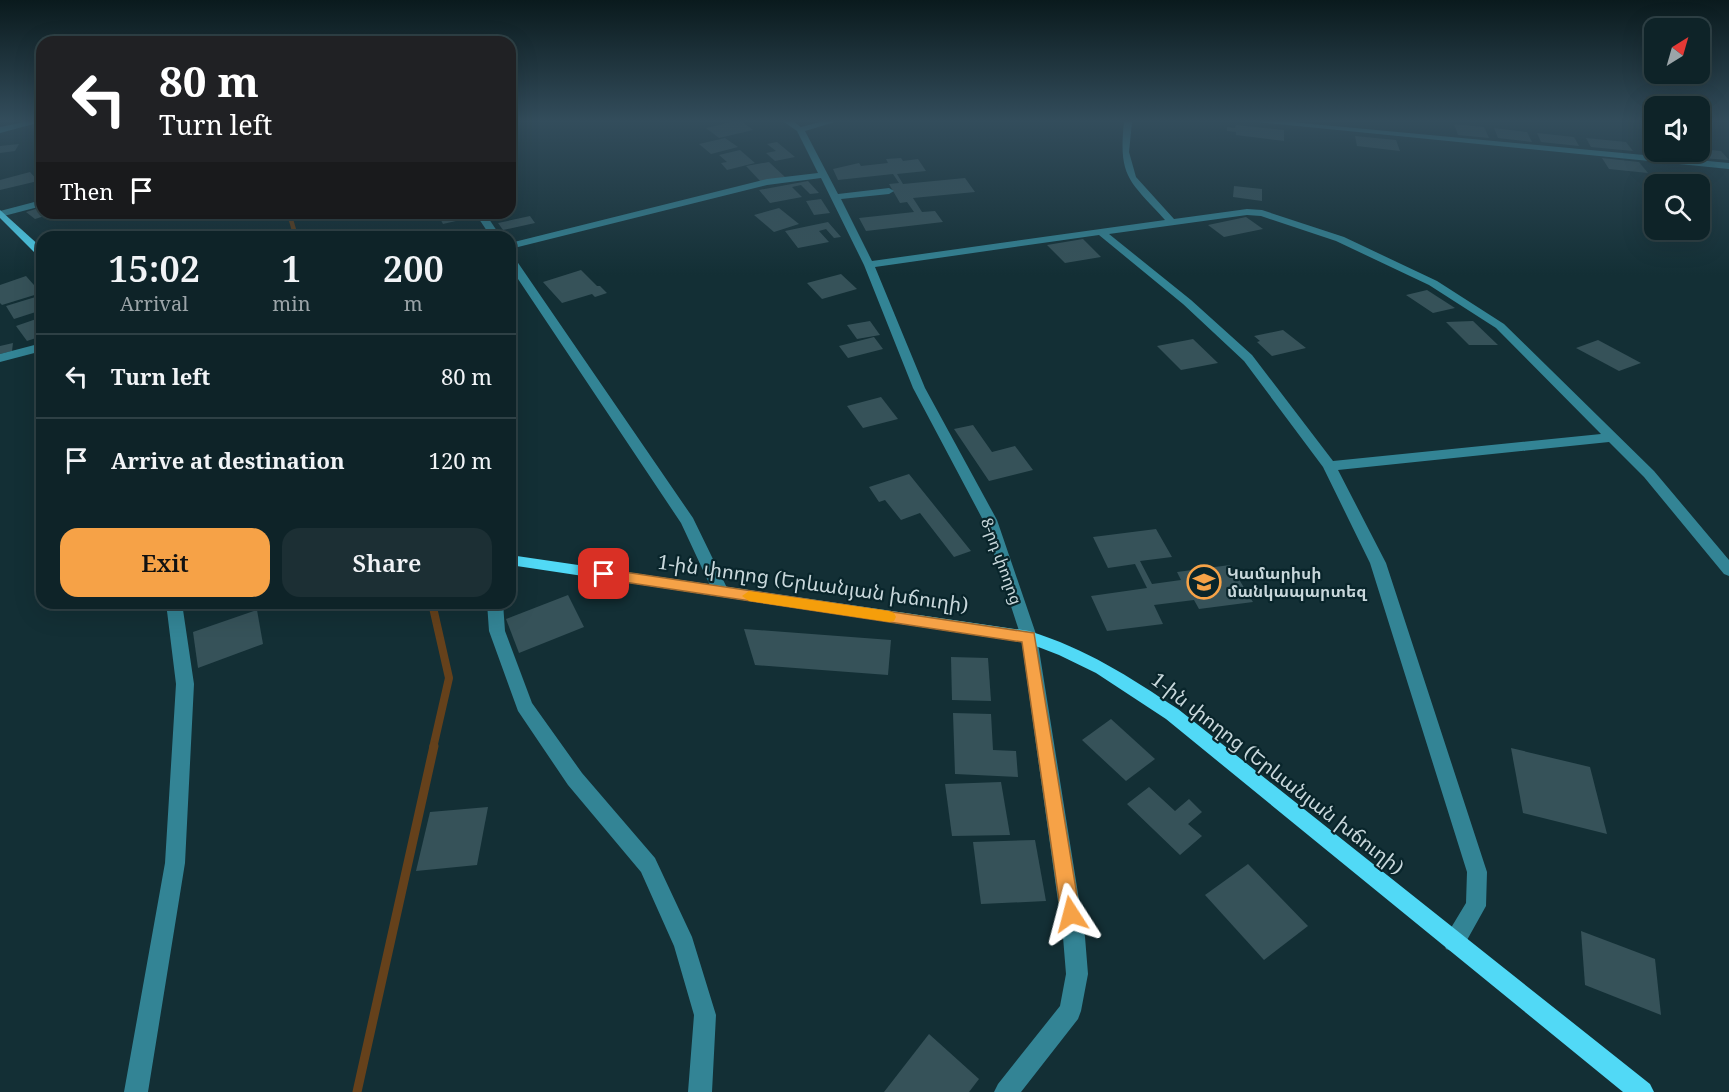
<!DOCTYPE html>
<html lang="en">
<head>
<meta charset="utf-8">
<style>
	:root { --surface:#0e2328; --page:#1c2f34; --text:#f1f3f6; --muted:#9ba4a8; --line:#2e4045; --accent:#f6a247 }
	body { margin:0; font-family:"Noto Serif","Noto Sans Armenian",serif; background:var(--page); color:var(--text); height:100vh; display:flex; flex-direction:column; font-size:22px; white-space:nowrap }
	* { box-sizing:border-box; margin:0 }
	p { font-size:20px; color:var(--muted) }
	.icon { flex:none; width:33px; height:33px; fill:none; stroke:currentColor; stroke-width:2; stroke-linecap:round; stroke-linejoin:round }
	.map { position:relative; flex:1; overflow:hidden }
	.panel { position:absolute; left:36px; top:231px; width:480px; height:378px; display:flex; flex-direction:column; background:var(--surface); border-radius:18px; box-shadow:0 6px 24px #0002,0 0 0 2px var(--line) }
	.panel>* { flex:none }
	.banner { position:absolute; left:36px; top:36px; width:480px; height:183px; border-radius:18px; box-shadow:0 6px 24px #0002,0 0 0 2px var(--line); background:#202124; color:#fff; overflow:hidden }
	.needle { width:39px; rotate:37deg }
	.buttons { position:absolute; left:1644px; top:18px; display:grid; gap:12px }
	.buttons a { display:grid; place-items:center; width:66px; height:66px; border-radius:12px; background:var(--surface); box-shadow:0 6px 24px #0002,0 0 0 2px var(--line); font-size:30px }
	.pin { position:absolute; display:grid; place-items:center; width:51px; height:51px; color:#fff; margin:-26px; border-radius:12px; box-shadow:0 3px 9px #0006 }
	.me { position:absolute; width:66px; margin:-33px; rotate:351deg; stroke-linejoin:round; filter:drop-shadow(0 0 4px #0008) }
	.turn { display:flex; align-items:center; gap:21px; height:126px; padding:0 24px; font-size:27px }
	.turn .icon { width:78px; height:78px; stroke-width:2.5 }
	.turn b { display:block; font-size:42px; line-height:51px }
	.then { display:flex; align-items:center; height:57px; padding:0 24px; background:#0003; gap:12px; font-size:22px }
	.eta { display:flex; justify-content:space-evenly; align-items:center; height:102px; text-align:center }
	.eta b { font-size:36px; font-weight:600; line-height:42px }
	.primary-button { display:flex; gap:12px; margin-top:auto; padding:12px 24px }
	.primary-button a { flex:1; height:69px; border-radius:18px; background:var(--accent); color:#111; font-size:24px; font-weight:600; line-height:69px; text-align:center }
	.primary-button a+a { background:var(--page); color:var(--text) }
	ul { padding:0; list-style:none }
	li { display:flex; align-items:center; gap:18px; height:84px; padding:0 24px; border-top:2px solid var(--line) }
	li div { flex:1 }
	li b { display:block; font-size:22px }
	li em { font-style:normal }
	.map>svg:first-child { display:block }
</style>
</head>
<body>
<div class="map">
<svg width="1729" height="1092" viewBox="0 0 1729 1092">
	<rect width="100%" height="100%" fill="#132f35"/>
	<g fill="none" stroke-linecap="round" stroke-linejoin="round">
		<!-- stream-far2 -->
		<polyline stroke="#65411b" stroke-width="4.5" points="289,213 296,237"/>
		<!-- stream-far1 -->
		<polyline stroke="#65411b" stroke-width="8" points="432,603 449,678 433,748"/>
		<!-- stream -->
		<polyline stroke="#65411b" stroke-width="9" points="357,1092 434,746"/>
	</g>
	<!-- building -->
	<g fill="#365259">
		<polygon points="732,122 743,122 753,130 719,138 706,128"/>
		<polygon points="1454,124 1484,127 1489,138 1458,135"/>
		<polygon points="1236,125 1284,130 1284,141 1236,135 1236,132 1227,131 1227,127 1235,128"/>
		<polygon points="1494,128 1527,132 1532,142 1498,138"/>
		<polygon points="1537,133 1574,137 1579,146 1541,142"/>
		<polygon points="1355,136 1396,140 1400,151 1357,146"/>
		<polygon points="725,138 738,147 711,154 699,144"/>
		<polygon points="1586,138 1626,142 1633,151 1591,147"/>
		<polygon points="777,142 795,157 775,161 766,153 776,151 767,144"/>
		<polygon points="1642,142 1654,144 1654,153 1647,152"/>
		<polygon points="19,144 15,151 0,153 0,146"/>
		<polygon points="1700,149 1721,151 1729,160 1701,158 1696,152 1700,152"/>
		<polygon points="740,150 755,163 727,170 721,163 727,162 719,155"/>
		<polygon points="901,158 903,161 918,159 926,171 897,174 903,184 965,178 975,192 913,198 922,212 935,211 943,222 866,231 859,218 914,212 907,202 900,203 889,184 899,183 893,174 838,180 833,169 859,163 861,166 888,163 886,159"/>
		<polygon points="1602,158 1639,162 1648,173 1609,169"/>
		<polygon points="769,162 785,177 761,182 746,166"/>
		<polygon points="30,172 38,181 0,190 0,180"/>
		<polygon points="808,181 819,193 810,194 801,185 792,187 802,197 770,203 759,190"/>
		<polygon points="1234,186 1262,189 1262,201 1233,197"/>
		<polygon points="821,199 830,213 814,215 806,201"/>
		<polygon points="42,207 42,213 54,213 35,219 26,212"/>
		<polygon points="779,208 799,224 774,232 754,215"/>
		<polygon points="437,213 466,213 469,218 443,224"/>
		<polygon points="530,216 535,223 503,230 498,223"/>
		<polygon points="1246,217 1263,229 1224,237 1208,225"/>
		<polygon points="828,222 841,237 834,238 826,229 819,231 829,242 798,248 785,231"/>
		<polygon points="1083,239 1101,257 1065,263 1047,245"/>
		<polygon points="581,270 597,286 600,286 607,293 595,297 592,294 562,303 543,282"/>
		<polygon points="841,274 857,289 822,299 807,283"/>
		<polygon points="26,276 41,293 2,305 0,303 0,285"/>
		<polygon points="1427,290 1455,308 1433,313 1406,295"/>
		<polygon points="42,295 42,310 14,319 6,306"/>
		<polygon points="42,317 42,336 27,341 16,326"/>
		<polygon points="870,321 880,335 857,339 847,325"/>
		<polygon points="1473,321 1498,345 1469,345 1446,322"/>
		<polygon points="1283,330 1306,348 1272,356 1257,342 1260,341 1254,336"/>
		<polygon points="874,337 883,349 848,358 839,346"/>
		<polygon points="1193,339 1218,363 1181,370 1157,346"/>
		<polygon points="1598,340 1641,363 1619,371 1576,348"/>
		<polygon points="13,343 12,351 0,354 0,346"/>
		<polygon points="881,397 898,419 863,428 847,406"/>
		<polygon points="973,425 992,452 1015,446 1033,470 989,481 954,429"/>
		<polygon points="909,474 971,551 954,557 920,513 901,520 885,500 879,502 869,487"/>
		<polygon points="1156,529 1172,557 1140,561 1152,584 1181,580 1177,572 1230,565 1253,602 1199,609 1194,600 1154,605 1163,624 1107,631 1091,596 1147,588 1135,564 1108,568 1093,537"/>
		<polygon points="568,595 584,627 519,653 506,619"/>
		<polygon points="257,610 263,644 198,668 193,632"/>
		<polygon points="744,629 891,640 888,675 755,665"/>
		<polygon points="951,657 988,658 991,701 952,700"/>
		<polygon points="953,713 991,714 993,750 1016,751 1018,777 955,774"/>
		<polygon points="1111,719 1155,759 1126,781 1082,740"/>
		<polygon points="1511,748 1590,767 1607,834 1523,813"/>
		<polygon points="1001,782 1010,835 952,836 945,784"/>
		<polygon points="1149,787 1175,811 1189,799 1202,812 1188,824 1202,836 1180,855 1127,804"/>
		<polygon points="488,807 477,865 416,871 430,812"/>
		<polygon points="1035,840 1046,901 981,904 973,842"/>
		<polygon points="1248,864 1308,926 1264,960 1205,895"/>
		<polygon points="1581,931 1655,959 1661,1015 1585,985"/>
		<polygon points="929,1034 979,1079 969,1092 884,1092"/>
	</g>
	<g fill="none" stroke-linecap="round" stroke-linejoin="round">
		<!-- minor -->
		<g fill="#338495" fill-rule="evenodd">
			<polygon points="24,122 41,122 0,133 0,127"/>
			<path d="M784 122H794L801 127 820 122H835L805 131 838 194 889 188 894 191 889 194 841 199 872 261 1165 220C1130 181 1118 178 1124 122H1132L1129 152 1136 177 1174 219 1247 209 1262 210 1344 237 1437 281 1504 324 1654 471 1729 560V576L1724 574 1644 477 1609 442 1338 470 1386 563 1487 872 1486 906 1462 949 1454 952 1446 949 1443 941 1466 903 1467 872 1370 563 1323 467 1244 361 1183 304 1099 235 875 267 925 388 997 520 1037 637 1085 937 1088 974 1081 1011 1078 1019 1021 1092H994L998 1084 1060 1006 1066 974 1063 937 1021 637 983 520 913 388 864 265 821 178 767 185 510 249V243L767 179 818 173 797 131ZM1247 215 1261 216 1336 241 1429 285 1496 328 1601 434 1333 461 1252 355 1191 300 1109 234Z"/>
			<polygon points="1257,122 1291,122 1729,163 1729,169"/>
			<polygon points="42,200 42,206 0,217 0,211"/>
			<polygon points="475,213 485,213 501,237 491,237"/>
			<polygon points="510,256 514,257 693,518 729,592 727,596 715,596 681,523 510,267"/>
			<polygon points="42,343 42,351 0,362 0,354"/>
			<polygon points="166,603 182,603 194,684 185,863 148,1092 124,1092 165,863 176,684"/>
			<polygon points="487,603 503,603 505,631 532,703 582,773 655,858 692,937 716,1015 712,1092 688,1092 694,1015 674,946 641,872 568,785 518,711 489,631"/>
		</g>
		<!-- major -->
		<g fill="#51d9f6" fill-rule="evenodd">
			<polygon points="0,210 42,248 42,257 38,256 0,218"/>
			<path d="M510 555 1029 631C1087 649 1128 676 1178 709L1650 1084 1654 1092H1623L1166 719 1096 673 1059 655 1028 643 510 565Z"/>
		</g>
	</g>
	<!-- sky -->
	<linearGradient id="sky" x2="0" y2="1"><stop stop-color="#0a1a1d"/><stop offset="0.44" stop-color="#334d5c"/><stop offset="1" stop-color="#334d5c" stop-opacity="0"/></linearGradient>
	<rect width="1729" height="275" fill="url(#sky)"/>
	<!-- route -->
	<polygon fill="#f6a247" stroke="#a0692e" stroke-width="1.5" points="604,569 1034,633 1080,914 1078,920 1071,923 1064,920 1061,914 1022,642 604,579 597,574"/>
	<!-- slow -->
	<polygon fill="#f59e0b" points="749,591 889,611 894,613 896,617 894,621 889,622 749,601 742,596"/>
	<!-- icons -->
	<defs>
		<g id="school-ring" transform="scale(1.725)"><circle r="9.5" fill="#09252b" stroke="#f6a247" stroke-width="1.5"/><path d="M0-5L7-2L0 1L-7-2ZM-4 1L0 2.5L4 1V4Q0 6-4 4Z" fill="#f6a247"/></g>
	</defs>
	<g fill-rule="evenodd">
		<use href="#school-ring" x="1204" y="582"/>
	</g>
	<g text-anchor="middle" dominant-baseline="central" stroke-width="4.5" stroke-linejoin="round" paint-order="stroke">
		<!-- street labels -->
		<g font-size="16" fill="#c8d7db" stroke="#09252b">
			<text transform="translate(1002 561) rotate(70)">8-րդ փողոց</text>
		</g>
		<!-- poi labels -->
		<g font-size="16" font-weight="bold" fill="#c8d7db" stroke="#09252b" text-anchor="start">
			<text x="1227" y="573">Կամարիսի<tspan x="1227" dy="18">մանկապարտեզ</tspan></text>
		</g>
		<!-- near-street labels -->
		<g font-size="20" fill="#c8d7db" stroke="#09252b">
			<text transform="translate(813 583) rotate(8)">1-ին փողոց (Երևանյան խճուղի)</text>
			<text transform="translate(1278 773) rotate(38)">1-ին փողոց (Երևանյան խճուղի)</text>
		</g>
	</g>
</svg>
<div class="buttons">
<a><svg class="needle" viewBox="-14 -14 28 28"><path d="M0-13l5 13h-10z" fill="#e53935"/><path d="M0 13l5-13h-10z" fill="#9ba4a8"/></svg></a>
<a><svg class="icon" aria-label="sound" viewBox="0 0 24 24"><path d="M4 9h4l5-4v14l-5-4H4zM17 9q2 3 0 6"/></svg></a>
<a><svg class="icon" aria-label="search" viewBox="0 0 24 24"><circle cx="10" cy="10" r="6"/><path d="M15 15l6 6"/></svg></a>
</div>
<div class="pin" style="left:604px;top:574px;background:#d93025"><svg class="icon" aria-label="arrive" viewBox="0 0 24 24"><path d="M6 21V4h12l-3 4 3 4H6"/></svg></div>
<svg class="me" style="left:1071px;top:914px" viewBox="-20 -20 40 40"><path d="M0-17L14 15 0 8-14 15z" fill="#f6a247" stroke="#fff" stroke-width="4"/></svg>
<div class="banner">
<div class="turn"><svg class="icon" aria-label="left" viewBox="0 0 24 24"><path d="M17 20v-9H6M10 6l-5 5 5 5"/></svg><div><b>80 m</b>Turn left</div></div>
<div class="then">Then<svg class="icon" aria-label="arrive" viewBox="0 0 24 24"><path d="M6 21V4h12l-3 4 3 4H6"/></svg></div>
</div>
<section class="panel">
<div class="eta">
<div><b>15:02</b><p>Arrival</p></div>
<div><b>1</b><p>min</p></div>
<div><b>200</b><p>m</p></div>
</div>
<ul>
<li><svg class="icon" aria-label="left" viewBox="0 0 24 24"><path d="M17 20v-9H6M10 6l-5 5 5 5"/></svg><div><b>Turn left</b></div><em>80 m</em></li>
<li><svg class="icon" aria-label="arrive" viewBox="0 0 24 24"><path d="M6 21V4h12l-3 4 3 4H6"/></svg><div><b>Arrive at destination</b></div><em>120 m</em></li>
</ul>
<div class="primary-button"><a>Exit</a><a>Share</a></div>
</section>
</div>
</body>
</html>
